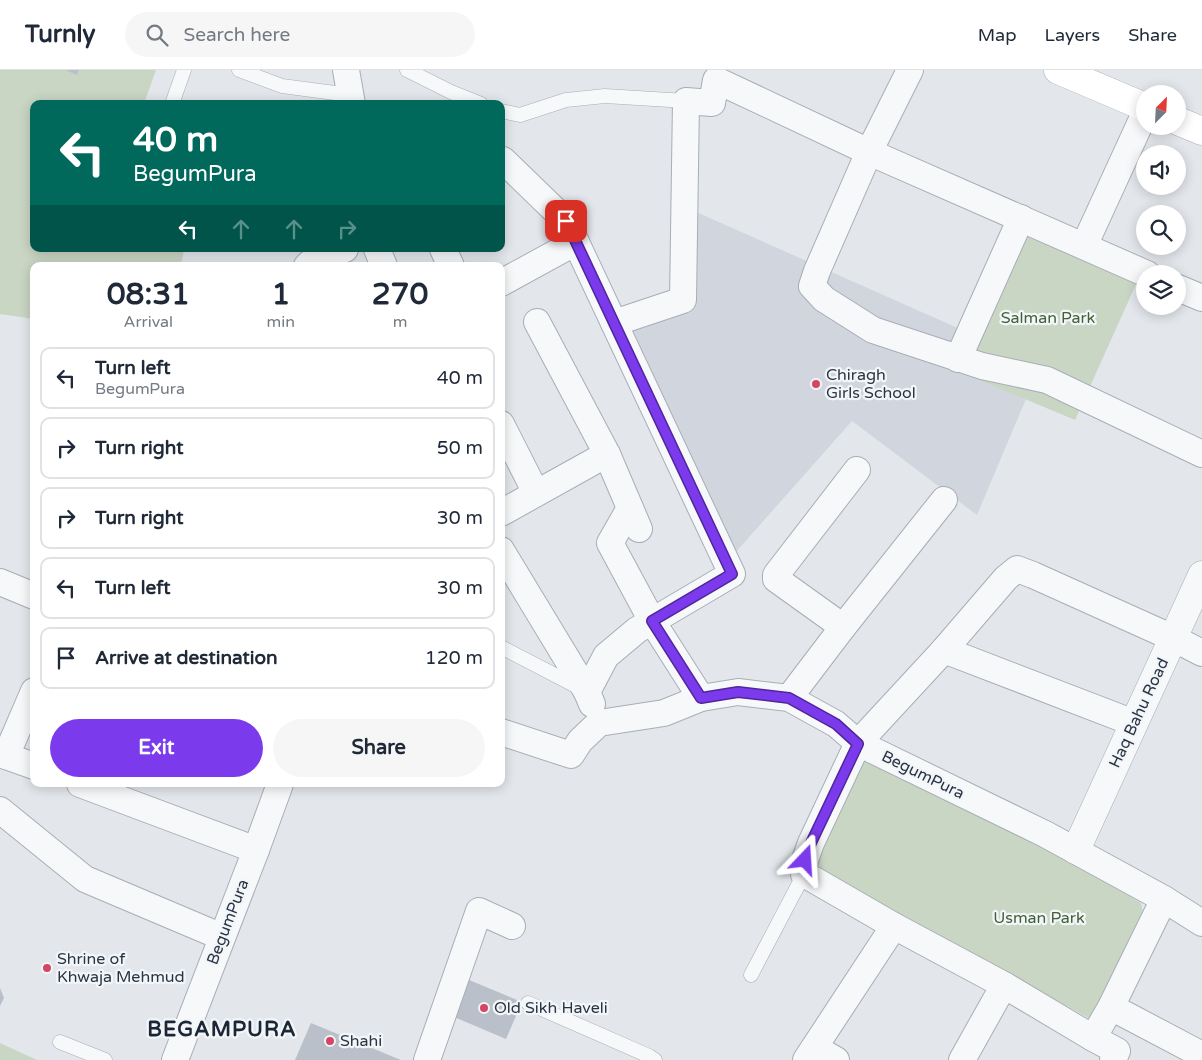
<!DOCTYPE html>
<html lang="en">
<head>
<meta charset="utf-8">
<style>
	:root { --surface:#fff; --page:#f6f6f7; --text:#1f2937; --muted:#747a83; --line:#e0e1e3; --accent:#7c3aed }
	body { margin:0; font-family:"Varela Round",sans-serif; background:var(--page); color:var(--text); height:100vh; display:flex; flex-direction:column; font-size:19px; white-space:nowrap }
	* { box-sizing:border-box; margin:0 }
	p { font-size:16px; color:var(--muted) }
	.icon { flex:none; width:28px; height:28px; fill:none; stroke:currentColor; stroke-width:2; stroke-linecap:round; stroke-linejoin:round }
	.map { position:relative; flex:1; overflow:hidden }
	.sheet { position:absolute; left:30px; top:192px; width:475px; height:525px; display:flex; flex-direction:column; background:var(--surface); border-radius:10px; box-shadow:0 2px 12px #0003 }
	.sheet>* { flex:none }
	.banner { position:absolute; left:30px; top:30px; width:475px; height:152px; border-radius:10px; box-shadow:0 2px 12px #0003; background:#00695c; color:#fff; overflow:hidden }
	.needle { width:32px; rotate:24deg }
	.controls { position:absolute; left:1136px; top:15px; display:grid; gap:10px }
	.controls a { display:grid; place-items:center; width:50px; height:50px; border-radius:50%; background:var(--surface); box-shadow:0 2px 12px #0003; font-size:25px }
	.pin { position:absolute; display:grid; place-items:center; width:42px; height:42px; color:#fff; margin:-21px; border-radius:10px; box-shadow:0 2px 8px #0006 }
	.me { position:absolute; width:55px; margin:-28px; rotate:20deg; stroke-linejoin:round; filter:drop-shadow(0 0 4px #0008) }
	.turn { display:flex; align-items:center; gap:18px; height:105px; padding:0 20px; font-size:22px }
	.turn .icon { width:65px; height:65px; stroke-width:2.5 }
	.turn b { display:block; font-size:35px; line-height:42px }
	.lanes { display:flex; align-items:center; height:48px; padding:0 20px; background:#0003; justify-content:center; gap:25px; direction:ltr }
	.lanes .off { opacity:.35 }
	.eta { display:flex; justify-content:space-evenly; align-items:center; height:85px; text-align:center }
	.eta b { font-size:30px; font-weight:800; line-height:35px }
	.cta { display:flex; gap:10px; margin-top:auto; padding:10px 20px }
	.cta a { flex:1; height:58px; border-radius:30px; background:var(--accent); color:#fff; font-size:20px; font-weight:800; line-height:58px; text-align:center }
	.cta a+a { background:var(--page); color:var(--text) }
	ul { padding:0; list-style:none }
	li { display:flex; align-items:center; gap:15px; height:62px; margin:0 10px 8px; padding:0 10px; border:2px solid var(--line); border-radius:10px }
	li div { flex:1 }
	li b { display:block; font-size:19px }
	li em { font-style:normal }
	header { display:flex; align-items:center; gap:30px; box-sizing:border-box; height:70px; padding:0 25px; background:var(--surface); border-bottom:1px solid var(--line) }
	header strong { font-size:24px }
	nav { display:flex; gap:28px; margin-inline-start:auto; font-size:18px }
	.search { width:350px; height:45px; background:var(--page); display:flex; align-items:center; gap:12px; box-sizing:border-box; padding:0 18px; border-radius:28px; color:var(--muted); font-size:19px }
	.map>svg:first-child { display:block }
</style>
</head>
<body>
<header>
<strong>Turnly</strong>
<div class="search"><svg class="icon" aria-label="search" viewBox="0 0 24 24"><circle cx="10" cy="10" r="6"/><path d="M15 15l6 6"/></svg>Search here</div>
<nav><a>Map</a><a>Layers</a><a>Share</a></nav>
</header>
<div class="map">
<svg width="1202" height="990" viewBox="0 0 1202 990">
	<rect width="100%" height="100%" fill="#e3e7ec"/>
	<!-- built -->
	<polygon fill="#d1d6de" points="685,137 969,263 1026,329 977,445 852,351 727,492 614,253 683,230"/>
	<!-- green -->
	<g fill="#cad6c4">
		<polygon points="0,0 156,0 144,34 34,34 34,179 184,179 182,191 169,196 34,196 34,249 0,244"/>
		<polygon points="1021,148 1142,201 1075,350 953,299"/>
		<polygon points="862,684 1068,789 1141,833 1145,853 1094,951 901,844 829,809 820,797 817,784"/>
		<polygon points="0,973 37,990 0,990"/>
	</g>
	<!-- building -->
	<g fill="#bac0c9">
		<polygon points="65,0 79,0 77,5"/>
		<polygon points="462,907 522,932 506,969 447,944"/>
		<polygon points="0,918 4,928 0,936"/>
		<polygon points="311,953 401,990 295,990"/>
	</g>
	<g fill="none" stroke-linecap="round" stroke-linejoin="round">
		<!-- service casing -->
		<g stroke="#a8aeb6" stroke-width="15">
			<g id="service">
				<polyline points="239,0 282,16 350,25"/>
				<polyline points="407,0 451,22 481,34"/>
				<polyline points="172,34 184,0"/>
				<polyline points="501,41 520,45 566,30 605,26 686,31"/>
				<polyline points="501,577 580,618"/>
				<polyline points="751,905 804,804"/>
				<polyline points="528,933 649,986 655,990"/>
				<polyline points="60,972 105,990"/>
			</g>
		</g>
		<!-- minor casing -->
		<g stroke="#a8aeb6" stroke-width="28">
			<g id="minor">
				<polyline points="346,0 352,34"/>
				<polyline points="910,0 869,82 817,201 812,216 824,229 873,260 982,296 1047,310 1202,384"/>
				<polyline points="501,90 503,90 566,151 732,504 637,560 606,586 587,622"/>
				<polyline points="1084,176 1145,43"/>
				<polyline points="377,179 384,196"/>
				<polyline points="443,179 451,196"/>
				<polyline points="307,196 310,193 345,179"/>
				<polyline points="501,213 576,172"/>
				<polyline points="1178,218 1202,228"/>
				<polyline points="537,252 607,384 639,459"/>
				<polyline points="614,253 683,230 686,31 712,33 716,10 869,82 1147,204"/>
				<polyline points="958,289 1021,148"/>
				<polyline points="501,354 536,423"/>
				<polyline points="630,438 610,473 652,551 701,628"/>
				<polyline points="501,443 607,384"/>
				<polyline points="501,480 587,622 592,634"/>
				<polyline points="0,512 34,526"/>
				<polyline points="843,557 776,509 776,505 857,400"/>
				<polyline points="944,580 1134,653"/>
				<polyline points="789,628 843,557 944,430"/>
				<polyline points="501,662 571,685 580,671 599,653 664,643 701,628 738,622 789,628 836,654 858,673 1045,764 1164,829 1202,853"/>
				<polyline points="0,684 34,696"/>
				<polyline points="6,686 34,621"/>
				<polyline points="80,714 256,780"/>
				<polyline points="0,740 85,809 222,867"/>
				<polyline points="1111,937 1202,985"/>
				<polyline points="1093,968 1004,915 894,856 804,804 805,790 811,773 858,673 944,580 1006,508 1017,499 1033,505 1173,568 1202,583"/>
				<polyline points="815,978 836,990"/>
				<polyline points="175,990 256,780 280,714"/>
				<polyline points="427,990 479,841 512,856"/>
				<polyline points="806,990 894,856"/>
				<polyline points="962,990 1004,915"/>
				<polyline points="1113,990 1117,981 1093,968 1111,937 1164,829"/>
			</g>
		</g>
		<!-- tertiary casing -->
		<g stroke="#a8aeb6" stroke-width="29">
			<polyline id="tertiary" points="1076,780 1202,505"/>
		</g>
		<!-- secondary casing -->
		<g stroke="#a8aeb6" stroke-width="29">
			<g id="secondary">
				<polyline points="1058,0 1145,37"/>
				<polyline points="1178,51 1202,61"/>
			</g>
		</g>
		<!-- service -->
		<use href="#service" stroke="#f6f8fa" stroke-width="14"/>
		<!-- minor -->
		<use href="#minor" stroke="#f6f8fa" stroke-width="26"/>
		<!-- tertiary -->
		<use href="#tertiary" stroke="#f6f8fa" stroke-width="28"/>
		<!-- secondary -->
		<use href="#secondary" stroke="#fff" stroke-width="28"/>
	</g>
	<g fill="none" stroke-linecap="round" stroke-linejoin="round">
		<!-- route casing -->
		<g stroke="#51269a" stroke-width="12">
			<polyline id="route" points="566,151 732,504 652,551 701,628 738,622 789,628 836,654 858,674 811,773 805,790"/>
		</g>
		<!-- route -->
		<use href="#route" stroke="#7c3aed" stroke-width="9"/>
	</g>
	<!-- markers -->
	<g fill="#d24763" stroke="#f3f6f9" stroke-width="2">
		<circle cx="816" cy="314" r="5"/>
		<circle cx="47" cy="898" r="5"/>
		<circle cx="484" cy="938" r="5"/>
		<circle cx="330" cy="971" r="5"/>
	</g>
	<g text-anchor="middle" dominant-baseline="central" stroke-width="4.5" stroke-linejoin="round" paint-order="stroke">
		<!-- park labels -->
		<g font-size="16" fill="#416137" stroke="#f3f6f9">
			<text x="1048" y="248">Salman Park</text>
			<text x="1039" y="848">Usman Park</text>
		</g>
		<!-- poi labels -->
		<g font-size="16" fill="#2a3544" stroke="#f3f6f9" text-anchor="start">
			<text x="826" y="305">Chiragh<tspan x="826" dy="18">Girls School</tspan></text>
			<text x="57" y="889">Shrine of<tspan x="57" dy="18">Khwaja Mehmud</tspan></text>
			<text x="494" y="938">Old Sikh Haveli</text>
			<text x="340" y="971">Shahi</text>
		</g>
		<!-- street labels -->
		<g font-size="16" fill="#2a3544" stroke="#f3f6f9">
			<text transform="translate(1139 643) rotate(-65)">Haq Bahu Road</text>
			<text transform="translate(923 705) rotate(26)">BegumPura</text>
			<text transform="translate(228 852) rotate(-69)">BegumPura</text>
		</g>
		<!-- district labels -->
		<g font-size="21" font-weight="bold" letter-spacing="1" fill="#1c2635" stroke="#f3f6f9">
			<text x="222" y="959">BEGAMPURA</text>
		</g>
	</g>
</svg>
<div class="controls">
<a><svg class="needle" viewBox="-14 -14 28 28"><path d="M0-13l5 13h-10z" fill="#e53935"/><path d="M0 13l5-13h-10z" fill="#747a83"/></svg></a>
<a><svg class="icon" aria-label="sound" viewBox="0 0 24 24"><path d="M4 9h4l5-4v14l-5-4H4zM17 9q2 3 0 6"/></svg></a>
<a><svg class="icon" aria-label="search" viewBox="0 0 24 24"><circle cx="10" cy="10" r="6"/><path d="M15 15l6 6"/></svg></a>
<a><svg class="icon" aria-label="layers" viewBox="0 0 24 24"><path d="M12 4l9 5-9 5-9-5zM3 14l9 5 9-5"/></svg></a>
</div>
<div class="pin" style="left:566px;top:151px;background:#d93025"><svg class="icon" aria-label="arrive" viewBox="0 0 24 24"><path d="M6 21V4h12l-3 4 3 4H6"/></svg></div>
<svg class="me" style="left:805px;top:790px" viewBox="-20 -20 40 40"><path d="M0-17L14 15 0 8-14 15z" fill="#7c3aed" stroke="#fff" stroke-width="4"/></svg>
<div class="banner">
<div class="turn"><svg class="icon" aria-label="left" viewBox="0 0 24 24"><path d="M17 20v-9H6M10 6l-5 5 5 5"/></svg><div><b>40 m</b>BegumPura</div></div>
<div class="lanes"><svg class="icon" aria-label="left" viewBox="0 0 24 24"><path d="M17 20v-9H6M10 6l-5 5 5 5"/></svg><svg class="icon off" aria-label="ahead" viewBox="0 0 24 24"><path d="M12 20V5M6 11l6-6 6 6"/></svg><svg class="icon off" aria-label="ahead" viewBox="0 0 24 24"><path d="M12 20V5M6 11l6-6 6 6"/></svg><svg class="icon off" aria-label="right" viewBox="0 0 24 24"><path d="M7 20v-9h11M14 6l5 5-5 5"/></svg></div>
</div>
<section class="sheet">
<div class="eta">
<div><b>08:31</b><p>Arrival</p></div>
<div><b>1</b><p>min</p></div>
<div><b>270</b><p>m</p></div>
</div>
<ul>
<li><svg class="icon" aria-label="left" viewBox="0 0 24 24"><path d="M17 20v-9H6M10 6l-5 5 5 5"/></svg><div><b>Turn left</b><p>BegumPura</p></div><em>40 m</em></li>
<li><svg class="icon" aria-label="right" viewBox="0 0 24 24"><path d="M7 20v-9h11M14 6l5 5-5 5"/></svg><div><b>Turn right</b></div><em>50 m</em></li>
<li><svg class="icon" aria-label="right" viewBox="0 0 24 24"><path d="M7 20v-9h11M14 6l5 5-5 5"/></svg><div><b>Turn right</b></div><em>30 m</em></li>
<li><svg class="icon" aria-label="left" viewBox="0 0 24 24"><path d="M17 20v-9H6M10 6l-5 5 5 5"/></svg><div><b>Turn left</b></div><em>30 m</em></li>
<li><svg class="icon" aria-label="arrive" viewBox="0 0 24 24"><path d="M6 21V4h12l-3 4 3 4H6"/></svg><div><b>Arrive at destination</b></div><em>120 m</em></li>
</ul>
<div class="cta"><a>Exit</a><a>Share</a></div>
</section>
</div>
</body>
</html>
